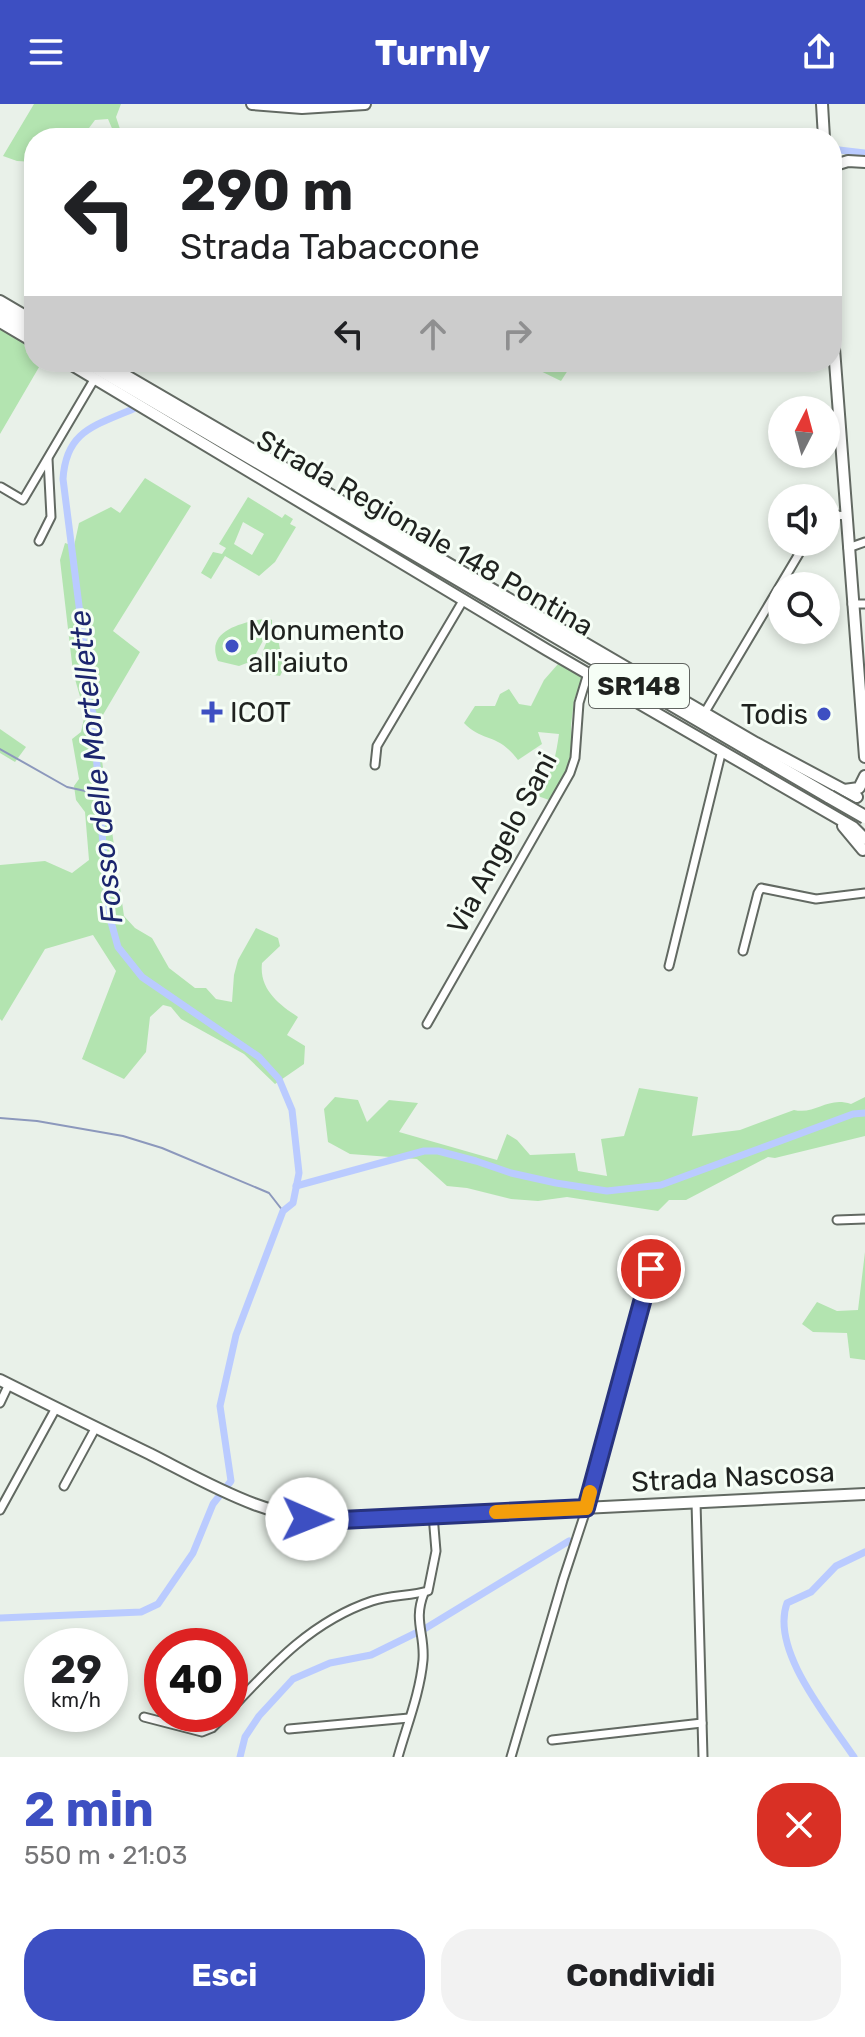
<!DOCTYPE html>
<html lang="it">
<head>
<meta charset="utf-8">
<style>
	:root { --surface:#fff; --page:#f2f2f2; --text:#202124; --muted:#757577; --accent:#3d4fc2 }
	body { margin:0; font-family:Rubik,sans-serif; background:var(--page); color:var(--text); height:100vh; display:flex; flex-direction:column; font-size:30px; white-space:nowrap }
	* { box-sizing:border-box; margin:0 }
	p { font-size:26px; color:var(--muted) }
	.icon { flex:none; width:44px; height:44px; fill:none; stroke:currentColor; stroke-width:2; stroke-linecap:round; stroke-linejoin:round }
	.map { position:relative; height:1653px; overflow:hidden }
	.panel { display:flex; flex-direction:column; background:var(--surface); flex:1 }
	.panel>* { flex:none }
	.banner { position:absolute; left:24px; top:24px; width:818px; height:244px; border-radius:32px; box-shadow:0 4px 12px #0003; background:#fff; color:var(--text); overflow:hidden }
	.needle { width:52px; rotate:6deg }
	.buttons { position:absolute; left:768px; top:292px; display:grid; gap:16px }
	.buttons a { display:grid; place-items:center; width:72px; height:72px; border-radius:50%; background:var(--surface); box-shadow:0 4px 12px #0003; font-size:40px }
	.speed { position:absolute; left:24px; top:1524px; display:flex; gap:16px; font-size:40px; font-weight:700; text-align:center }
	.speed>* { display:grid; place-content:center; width:104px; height:104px; border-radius:50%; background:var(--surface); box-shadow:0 4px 12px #0003; line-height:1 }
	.speed small { font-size:20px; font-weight:400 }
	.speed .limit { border:12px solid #d22; background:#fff; color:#111 }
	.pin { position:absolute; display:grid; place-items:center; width:68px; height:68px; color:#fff; margin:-34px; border:4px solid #fff; border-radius:50%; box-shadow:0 2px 8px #0007 }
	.me { position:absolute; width:88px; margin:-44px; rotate:91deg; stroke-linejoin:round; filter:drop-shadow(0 0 6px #0008) }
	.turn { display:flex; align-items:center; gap:28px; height:168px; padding:0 24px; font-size:36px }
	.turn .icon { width:104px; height:104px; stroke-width:2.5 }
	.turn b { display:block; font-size:56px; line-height:68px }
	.lanes { display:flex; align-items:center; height:76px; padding:0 24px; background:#0003; justify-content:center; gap:40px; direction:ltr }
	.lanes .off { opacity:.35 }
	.round { display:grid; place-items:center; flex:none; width:84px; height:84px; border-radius:32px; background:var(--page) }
	.headline { display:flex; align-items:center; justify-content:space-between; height:136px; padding:0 24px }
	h1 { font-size:48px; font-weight:700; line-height:60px; color:var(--accent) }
	.cta { display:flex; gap:16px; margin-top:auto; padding:16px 24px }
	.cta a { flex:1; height:92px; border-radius:32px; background:var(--accent); color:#fff; font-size:32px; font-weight:700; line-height:92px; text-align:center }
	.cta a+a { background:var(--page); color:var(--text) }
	header { display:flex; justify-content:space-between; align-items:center; height:104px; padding:0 24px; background:var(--accent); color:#fff; font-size:36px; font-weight:700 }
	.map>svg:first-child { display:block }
</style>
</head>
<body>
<header><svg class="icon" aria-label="menu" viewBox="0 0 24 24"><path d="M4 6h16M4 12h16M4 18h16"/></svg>Turnly<svg class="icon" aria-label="share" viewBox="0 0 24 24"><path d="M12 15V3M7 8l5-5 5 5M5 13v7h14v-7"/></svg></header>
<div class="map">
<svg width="865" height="1653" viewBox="0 0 865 1653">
	<rect width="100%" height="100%" fill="#e9f1e9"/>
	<!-- green -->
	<g fill="#b3e4b0" fill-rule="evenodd">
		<polygon points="34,0 121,0 116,13 121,28 114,29 108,15 95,16 89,24 64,29 61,34 34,34 34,58 17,57 3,52"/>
		<polygon points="0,222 34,242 34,258 42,258 0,330"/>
		<polygon points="522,258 561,258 570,263 561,277"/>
		<path d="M145 374 191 402 113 527 140 548 97 621 124 812 135 824 152 834 169 864 195 884H206L216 895 232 898 234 871 238 856 256 824 278 834 280 842 262 859C259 885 278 900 298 913L287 931 305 942 304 960 275 980 244 950 181 915 171 903 163 901 150 913 146 948 124 975 82 955 116 867 93 831 45 845 2 917 0 915V761L45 757 72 769 89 756 85 708 76 696 74 682 79 675 72 635 81 628 85 610 73 568 60 456 65 439 74 442 79 419 111 403 120 409Z"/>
		<path d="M248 393 282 414 285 410 293 415 290 420 296 423 275 458 259 472 225 452 211 475 201 469 213 448 222 450 226 444 219 440ZM243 418 264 430 252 451 234 440Z"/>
		<path d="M268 514 272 516V520L252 557 239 562 218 557C204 525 246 518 268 514Z"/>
		<path d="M276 526 284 564 280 572 267 570C256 555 265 542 272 527Z"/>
		<path d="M558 560 583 573 574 596 571 622 573 647 570 661 552 697 532 690C552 680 556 650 559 630L538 628 542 640 518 656C497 628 483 639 464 619L475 602H495L500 590 509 585 519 600 531 602 544 576Z"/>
		<polygon points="0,625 26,643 15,658 0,649"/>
		<path d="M639 984 698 993 692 1032 740 1026 794 1006C816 1011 827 992 851 1000L865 993V1032L775 1054 768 1053 686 1096H669L658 1107 567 1093 538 1097 511 1095 467 1084 447 1082 417 1055 350 1050 328 1038 324 1005 335 993 358 996 367 1018 389 996 418 999 399 1028 497 1056 507 1030 517 1036 530 1051 575 1049 578 1067 607 1072 601 1035 624 1032Z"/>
		<polygon points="865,1148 865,1256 850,1254 847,1229 813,1228 802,1220 817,1198 837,1207 858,1206"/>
	</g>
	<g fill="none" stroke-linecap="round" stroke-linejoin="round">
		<!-- stream -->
		<g stroke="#8c98bc" stroke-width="2">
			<polyline points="0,645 67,683 99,690"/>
			<polyline points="0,1014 37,1017 123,1032 162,1044 269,1089 283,1107"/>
		</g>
		<!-- canal -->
		<g stroke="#bacbff" stroke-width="7">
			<polyline points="839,46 865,49"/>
			<polyline points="296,1082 424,1047 438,1047 476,1057 511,1069 556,1079 607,1087 661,1081 853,1010 865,1009"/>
			<path d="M0 1514 141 1508 158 1500 193 1449 213 1400 231 1377 220 1302 236 1231 283 1107 293 1099 299 1069 292 1006 279 975 259 953 142 873 118 843 108 807 93 609 83 584 86 557 63 375C66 327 94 322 133 305"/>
			<polyline points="240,1653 245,1633 259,1612 293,1575 330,1559 371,1551 426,1524 569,1437"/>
			<path d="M854 1653C828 1614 770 1546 787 1499L811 1488 836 1462 865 1448"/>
		</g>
		<!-- street casing -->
		<g stroke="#626962" stroke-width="11">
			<g id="street">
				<polyline points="666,259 667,258"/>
				<polyline points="1,383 23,396 95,274"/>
				<polyline points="826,410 846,412"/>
				<polyline points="39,437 51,413 48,355"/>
				<polyline points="848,444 865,438"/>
				<polyline points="852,500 865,500"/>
				<polyline points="705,608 806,438"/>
				<polyline points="375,661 377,642 464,495"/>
				<polyline points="743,847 758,789 761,784 816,795 865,789"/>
				<polyline points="669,862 722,646"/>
				<polyline points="427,920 570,669 575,654 579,599 588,569"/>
				<polyline points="837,1116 865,1115"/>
				<polyline points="0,1299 9,1280"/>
				<polyline points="64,1382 96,1323"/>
				<polyline points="696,1398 703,1653"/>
				<polyline points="586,1404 651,1165"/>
				<polyline points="0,1406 56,1304"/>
				<path d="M230 1606C272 1561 312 1517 372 1497 390 1491 410 1492 428 1487L436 1447 433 1411"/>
				<polyline points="144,1613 202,1628 212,1624 226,1610"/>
				<polyline points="289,1625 409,1614"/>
				<polyline points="552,1636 702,1619"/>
				<path d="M398 1653C407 1621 420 1589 423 1556 425 1529 413 1517 424 1489"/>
				<polyline points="511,1653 563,1476 587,1403"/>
			</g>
		</g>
		<!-- secondary casing -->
		<g stroke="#626962" stroke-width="14">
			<g id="secondary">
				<polyline points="252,0 302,4 365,0"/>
				<polyline points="822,0 824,34"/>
				<polyline points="832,62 848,57 865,58"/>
				<polyline points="0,197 34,217"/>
				<polyline points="0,218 34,238"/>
				<polyline points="832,218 865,653"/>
				<polyline points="67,258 547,546 853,723 865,735"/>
				<polyline points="103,258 756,639 857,693"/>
				<polyline points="844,686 859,684 865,672"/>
				<polyline points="843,722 863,746"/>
				<path d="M0 1276C50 1301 100 1326 150 1350 211 1381 271 1418 341 1416L865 1390"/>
			</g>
		</g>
		<!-- primary casing -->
		<g stroke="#626962" stroke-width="16">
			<g id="primary">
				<polyline points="0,207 34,227"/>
				<polyline points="87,258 830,693"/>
			</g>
		</g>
		<!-- street -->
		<use href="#street" stroke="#fff" stroke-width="7"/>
		<!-- secondary -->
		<use href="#secondary" stroke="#fff" stroke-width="10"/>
		<!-- primary -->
		<use href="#primary" stroke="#fff" stroke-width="12"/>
		<!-- primary-bridge casing -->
		<g stroke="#626962" stroke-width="16" stroke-linecap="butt">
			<polyline id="primary-bridge" points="830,693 865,713"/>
		</g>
		<!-- primary-bridge -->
		<use href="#primary-bridge" stroke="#fff" stroke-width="12"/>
	</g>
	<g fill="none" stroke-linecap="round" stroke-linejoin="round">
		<!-- route casing -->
		<g stroke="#28337e" stroke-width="20">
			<polyline id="route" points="307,1415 341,1416 586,1404 651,1165"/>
		</g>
		<!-- route -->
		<use href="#route" stroke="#3d4fc2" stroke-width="14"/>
		<!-- slow -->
		<polyline stroke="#f59e0b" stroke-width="14" points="496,1408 586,1404 590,1388"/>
	</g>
	<!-- markers -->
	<g fill="#3d4fc2" stroke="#f6fef6" stroke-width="3">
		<circle cx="232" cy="542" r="8"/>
		<path d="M208 596h8v8h8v8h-8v8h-8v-8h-8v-8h8z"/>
		<circle cx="824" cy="610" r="8"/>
	</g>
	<g text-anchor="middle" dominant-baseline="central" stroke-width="6" stroke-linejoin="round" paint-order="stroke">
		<!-- shield labels -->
		<rect fill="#f6fef6" stroke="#606460" stroke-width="2" x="589" y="560" width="100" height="44" rx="6"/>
		<g font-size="26" font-weight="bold" fill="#1f221f">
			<text x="639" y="582">SR148</text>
		</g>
		<!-- street labels -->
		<g font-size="28" fill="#1f221f" stroke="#f6fef6">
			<text transform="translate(425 429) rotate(30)">Strada Regionale 148 Pontina</text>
			<text transform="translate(502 739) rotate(-62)">Via Angelo Sani</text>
			<text transform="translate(733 1373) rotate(-3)">Strada Nascosa</text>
		</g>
		<!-- poi labels -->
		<g font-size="28" fill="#1f221f" stroke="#f6fef6" text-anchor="start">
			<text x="248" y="526">Monumento<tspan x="248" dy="32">all'aiuto</tspan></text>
			<text x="230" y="608">ICOT</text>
			<text x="808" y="610" text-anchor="end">Todis</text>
		</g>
		<!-- water labels -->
		<g font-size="30" font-style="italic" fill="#1c266e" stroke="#f6fef6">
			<text transform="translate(96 663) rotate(-96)">Fosso delle Mortellette</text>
		</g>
	</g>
</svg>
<div class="buttons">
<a><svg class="needle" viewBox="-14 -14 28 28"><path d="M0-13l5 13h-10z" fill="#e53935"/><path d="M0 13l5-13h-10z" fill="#757577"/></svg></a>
<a><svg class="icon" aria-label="sound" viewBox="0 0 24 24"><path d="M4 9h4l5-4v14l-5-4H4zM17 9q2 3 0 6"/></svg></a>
<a><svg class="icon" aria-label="search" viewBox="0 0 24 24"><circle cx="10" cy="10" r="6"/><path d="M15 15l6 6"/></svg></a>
</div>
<div class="speed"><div>29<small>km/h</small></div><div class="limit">40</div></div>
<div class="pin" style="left:651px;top:1165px;background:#d93025"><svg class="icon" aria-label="arrive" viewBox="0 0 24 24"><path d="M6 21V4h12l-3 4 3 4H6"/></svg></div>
<svg class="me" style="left:307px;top:1415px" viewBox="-20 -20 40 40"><circle r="19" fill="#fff"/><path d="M0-13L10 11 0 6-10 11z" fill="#3d4fc2"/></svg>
<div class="banner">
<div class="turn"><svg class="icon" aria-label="left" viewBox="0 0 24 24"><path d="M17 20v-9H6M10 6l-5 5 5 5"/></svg><div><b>290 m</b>Strada Tabaccone</div></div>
<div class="lanes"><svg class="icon" aria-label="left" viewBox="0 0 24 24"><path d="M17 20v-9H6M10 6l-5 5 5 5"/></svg><svg class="icon off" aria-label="ahead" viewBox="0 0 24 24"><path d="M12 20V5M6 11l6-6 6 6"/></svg><svg class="icon off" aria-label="right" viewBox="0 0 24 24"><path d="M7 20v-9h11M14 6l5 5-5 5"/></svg></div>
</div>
</div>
<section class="panel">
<div class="headline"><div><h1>2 min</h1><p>550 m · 21:03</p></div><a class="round" style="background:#d93025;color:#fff"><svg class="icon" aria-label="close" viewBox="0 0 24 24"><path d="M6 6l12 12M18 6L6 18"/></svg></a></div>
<div class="cta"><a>Esci</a><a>Condividi</a></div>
</section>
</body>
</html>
